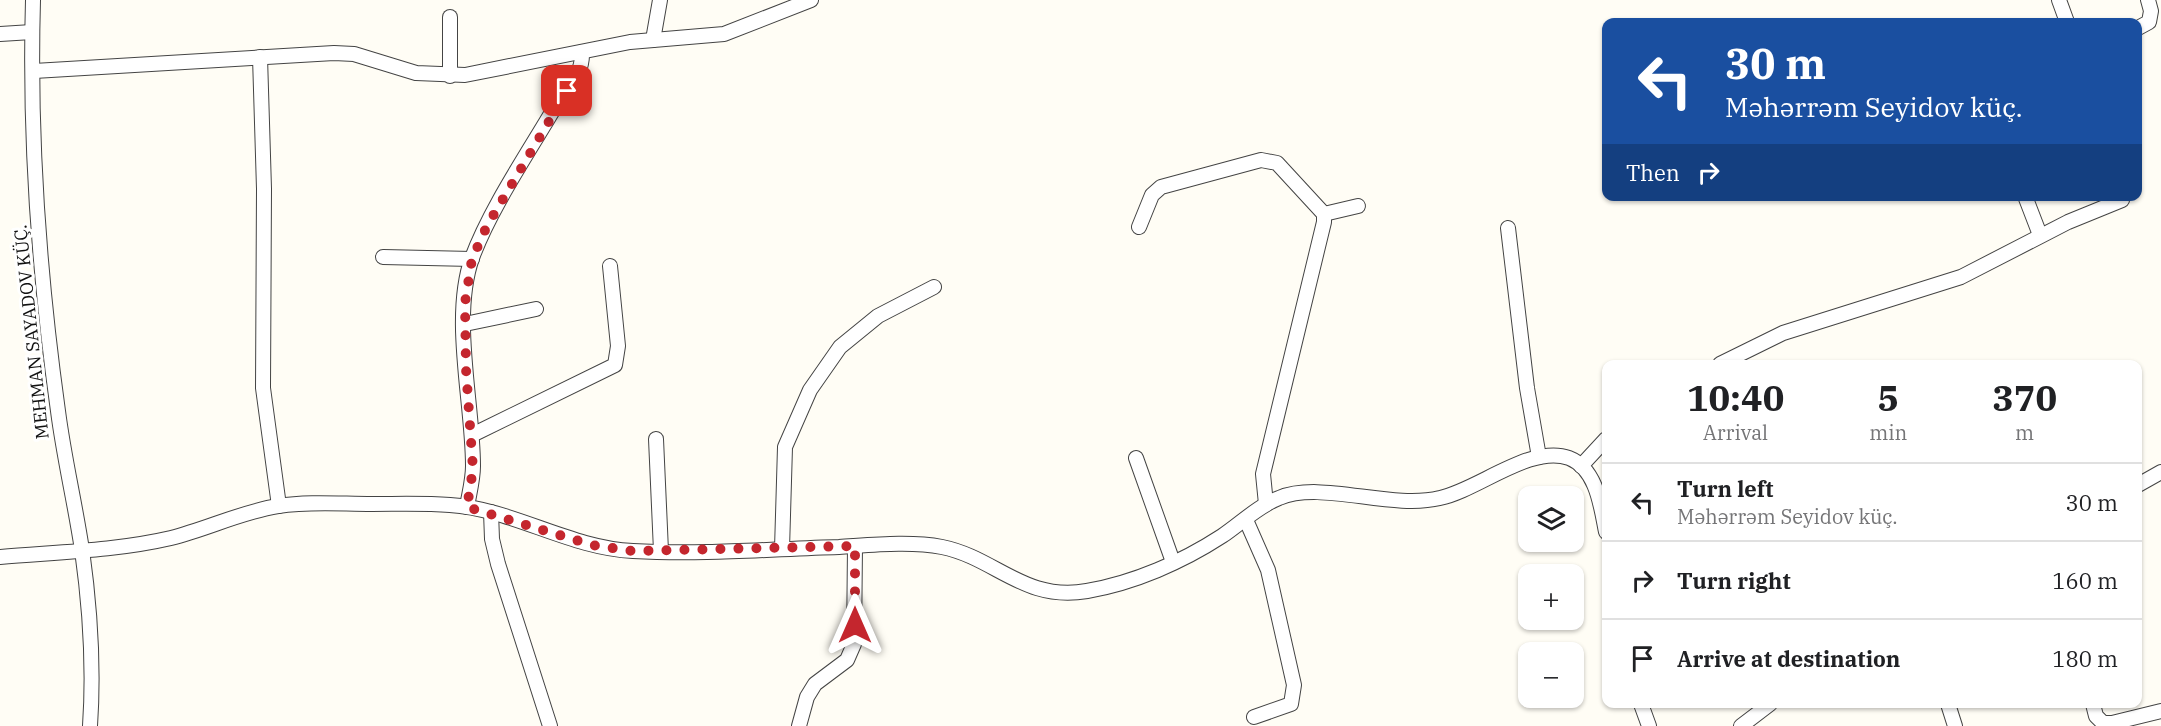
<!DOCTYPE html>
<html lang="en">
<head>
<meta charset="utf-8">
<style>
	:root { --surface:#fff; --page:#f6f6f6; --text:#202124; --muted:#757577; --line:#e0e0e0 }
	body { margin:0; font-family:"IBM Plex Serif",serif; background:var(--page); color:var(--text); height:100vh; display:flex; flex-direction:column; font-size:22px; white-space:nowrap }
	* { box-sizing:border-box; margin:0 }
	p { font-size:20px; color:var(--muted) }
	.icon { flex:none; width:33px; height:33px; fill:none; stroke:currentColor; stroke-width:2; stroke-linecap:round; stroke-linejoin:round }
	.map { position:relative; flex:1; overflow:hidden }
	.details { position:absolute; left:1602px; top:360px; width:540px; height:348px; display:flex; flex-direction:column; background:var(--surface); border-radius:12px; box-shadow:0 2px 4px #0004 }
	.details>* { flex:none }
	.hud { position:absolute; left:1602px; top:18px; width:540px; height:183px; border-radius:12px; box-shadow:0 2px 4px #0004; background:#1a4fa0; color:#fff; overflow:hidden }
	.buttons { position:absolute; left:1518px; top:486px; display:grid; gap:12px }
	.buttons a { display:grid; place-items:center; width:66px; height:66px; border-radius:12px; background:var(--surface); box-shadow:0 2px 4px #0004; font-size:30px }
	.pin { position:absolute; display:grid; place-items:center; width:51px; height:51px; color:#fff; margin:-26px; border-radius:12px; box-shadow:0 3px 9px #0006 }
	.me { position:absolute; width:66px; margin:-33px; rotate:0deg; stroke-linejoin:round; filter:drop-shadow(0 0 4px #0008) }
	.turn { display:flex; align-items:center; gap:21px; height:126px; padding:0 24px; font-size:27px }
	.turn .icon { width:78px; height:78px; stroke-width:2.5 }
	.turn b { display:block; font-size:42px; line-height:51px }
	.then { display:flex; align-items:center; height:57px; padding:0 24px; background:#0003; gap:12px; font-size:22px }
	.eta { display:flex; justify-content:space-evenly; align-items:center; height:102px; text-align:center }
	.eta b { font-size:36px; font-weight:700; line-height:42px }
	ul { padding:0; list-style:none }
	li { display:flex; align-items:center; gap:18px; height:78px; padding:0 24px; border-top:2px solid var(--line) }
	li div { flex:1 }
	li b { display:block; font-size:22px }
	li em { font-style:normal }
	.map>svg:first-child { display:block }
</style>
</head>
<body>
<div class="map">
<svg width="2161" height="726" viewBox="0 0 2161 726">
	<rect width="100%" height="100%" fill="#fffdf5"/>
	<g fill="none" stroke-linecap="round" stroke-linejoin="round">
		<!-- minor casing -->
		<g stroke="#444" stroke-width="16">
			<g id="minor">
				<path d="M33 0C29 138 39 275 58 411 64 458 75 503 82 550 90 607 94 668 90 726"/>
				<polyline points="2059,0 2067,22"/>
				<polyline points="2138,28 2149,22 2151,11 2148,0"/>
				<polyline points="0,34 32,32"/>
				<polyline points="653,40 660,0"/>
				<polyline points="260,57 264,189 263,388 279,506"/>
				<polyline points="34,71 334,53 354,54 416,73 465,75 630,42 724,34 811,0"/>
				<polyline points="450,76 450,17"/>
				<polyline points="2025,196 2040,235"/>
				<polyline points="1324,214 1358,206"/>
				<polyline points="1139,227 1152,195 1161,187 1261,160 1277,163 1324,214 1324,222 1263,474 1266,504"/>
				<polyline points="1508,228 1527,388 1539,457"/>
				<polyline points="383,257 472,259"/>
				<polyline points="465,324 536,309"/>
				<polyline points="1720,364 1783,333 1961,277 2068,222 2122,200"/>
				<polyline points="472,435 615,365 618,346 610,266"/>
				<polyline points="656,439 661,551"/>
				<polyline points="1136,458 1173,562"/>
				<polyline points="1581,466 1606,439"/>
				<polyline points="2138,485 2161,472"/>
				<path d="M467 507C469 494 473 480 473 466 473 403 451 318 472 258 490 209 528 153 555 107 567 88 583 76 582 52"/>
				<polyline points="491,512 492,539 498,564 550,726"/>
				<polyline points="1246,520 1268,570 1294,685 1291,704 1254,717"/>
				<polyline points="782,549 785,447 810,390 840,347 878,316 934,287"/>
				<path d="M0 557C57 552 115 551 171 538 207 529 241 512 278 506 309 501 341 504 372 504 398 504 424 503 450 505 513 509 569 548 633 551 701 555 771 549 839 547 872 545 910 541 942 547 996 558 1024 602 1087 591 1134 583 1182 562 1222 536 1240 524 1258 506 1279 498 1321 480 1390 510 1440 498 1478 490 1531 444 1569 458 1597 469 1601 507 1606 532"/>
				<polyline points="1641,704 1649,726"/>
				<polyline points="1948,704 1955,726"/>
				<polyline points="2093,704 2096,716 2103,723 2112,723 2161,711"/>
				<polyline points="799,726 807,697 815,684 847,660 854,644 855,546"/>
				<polyline points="1741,726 1770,704"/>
			</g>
		</g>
		<!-- minor -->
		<use href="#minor" stroke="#fff" stroke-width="14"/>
	</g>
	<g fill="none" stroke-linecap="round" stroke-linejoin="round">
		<!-- route -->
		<polyline stroke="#c4262e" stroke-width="10" stroke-dasharray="0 18" points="567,91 487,226 472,259 465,303 466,369 473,469 467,507 592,545 632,551 855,546 855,625"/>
	</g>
	<g text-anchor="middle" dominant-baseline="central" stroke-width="6" stroke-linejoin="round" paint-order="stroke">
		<!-- street labels -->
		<g font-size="18" fill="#111" stroke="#fff">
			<text transform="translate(31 332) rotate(-96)">MEHMAN SAYADOV KÜÇ.</text>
		</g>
	</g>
</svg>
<div class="buttons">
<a><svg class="icon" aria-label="layers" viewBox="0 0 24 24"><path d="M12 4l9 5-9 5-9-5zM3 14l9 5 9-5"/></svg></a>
<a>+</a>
<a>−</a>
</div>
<div class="pin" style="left:567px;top:91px;background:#d93025"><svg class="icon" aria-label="arrive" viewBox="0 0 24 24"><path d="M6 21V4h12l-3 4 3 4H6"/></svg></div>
<svg class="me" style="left:855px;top:625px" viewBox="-20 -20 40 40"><path d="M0-17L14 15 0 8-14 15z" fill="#c4262e" stroke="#fff" stroke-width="4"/></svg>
<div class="hud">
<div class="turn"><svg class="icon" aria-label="left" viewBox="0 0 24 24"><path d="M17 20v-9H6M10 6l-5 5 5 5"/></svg><div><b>30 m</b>Məhərrəm Seyidov küç.</div></div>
<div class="then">Then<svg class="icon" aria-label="right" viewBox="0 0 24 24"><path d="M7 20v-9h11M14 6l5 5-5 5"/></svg></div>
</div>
<section class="details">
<div class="eta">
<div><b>10:40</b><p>Arrival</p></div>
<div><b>5</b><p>min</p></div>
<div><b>370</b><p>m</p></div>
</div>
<ul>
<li><svg class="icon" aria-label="left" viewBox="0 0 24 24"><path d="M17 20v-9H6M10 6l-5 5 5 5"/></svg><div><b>Turn left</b><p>Məhərrəm Seyidov küç.</p></div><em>30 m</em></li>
<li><svg class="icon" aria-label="right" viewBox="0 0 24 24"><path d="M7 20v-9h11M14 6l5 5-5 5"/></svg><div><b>Turn right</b></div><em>160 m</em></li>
<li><svg class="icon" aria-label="arrive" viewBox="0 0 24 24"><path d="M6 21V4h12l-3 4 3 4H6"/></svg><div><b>Arrive at destination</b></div><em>180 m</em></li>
</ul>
</section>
</div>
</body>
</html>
